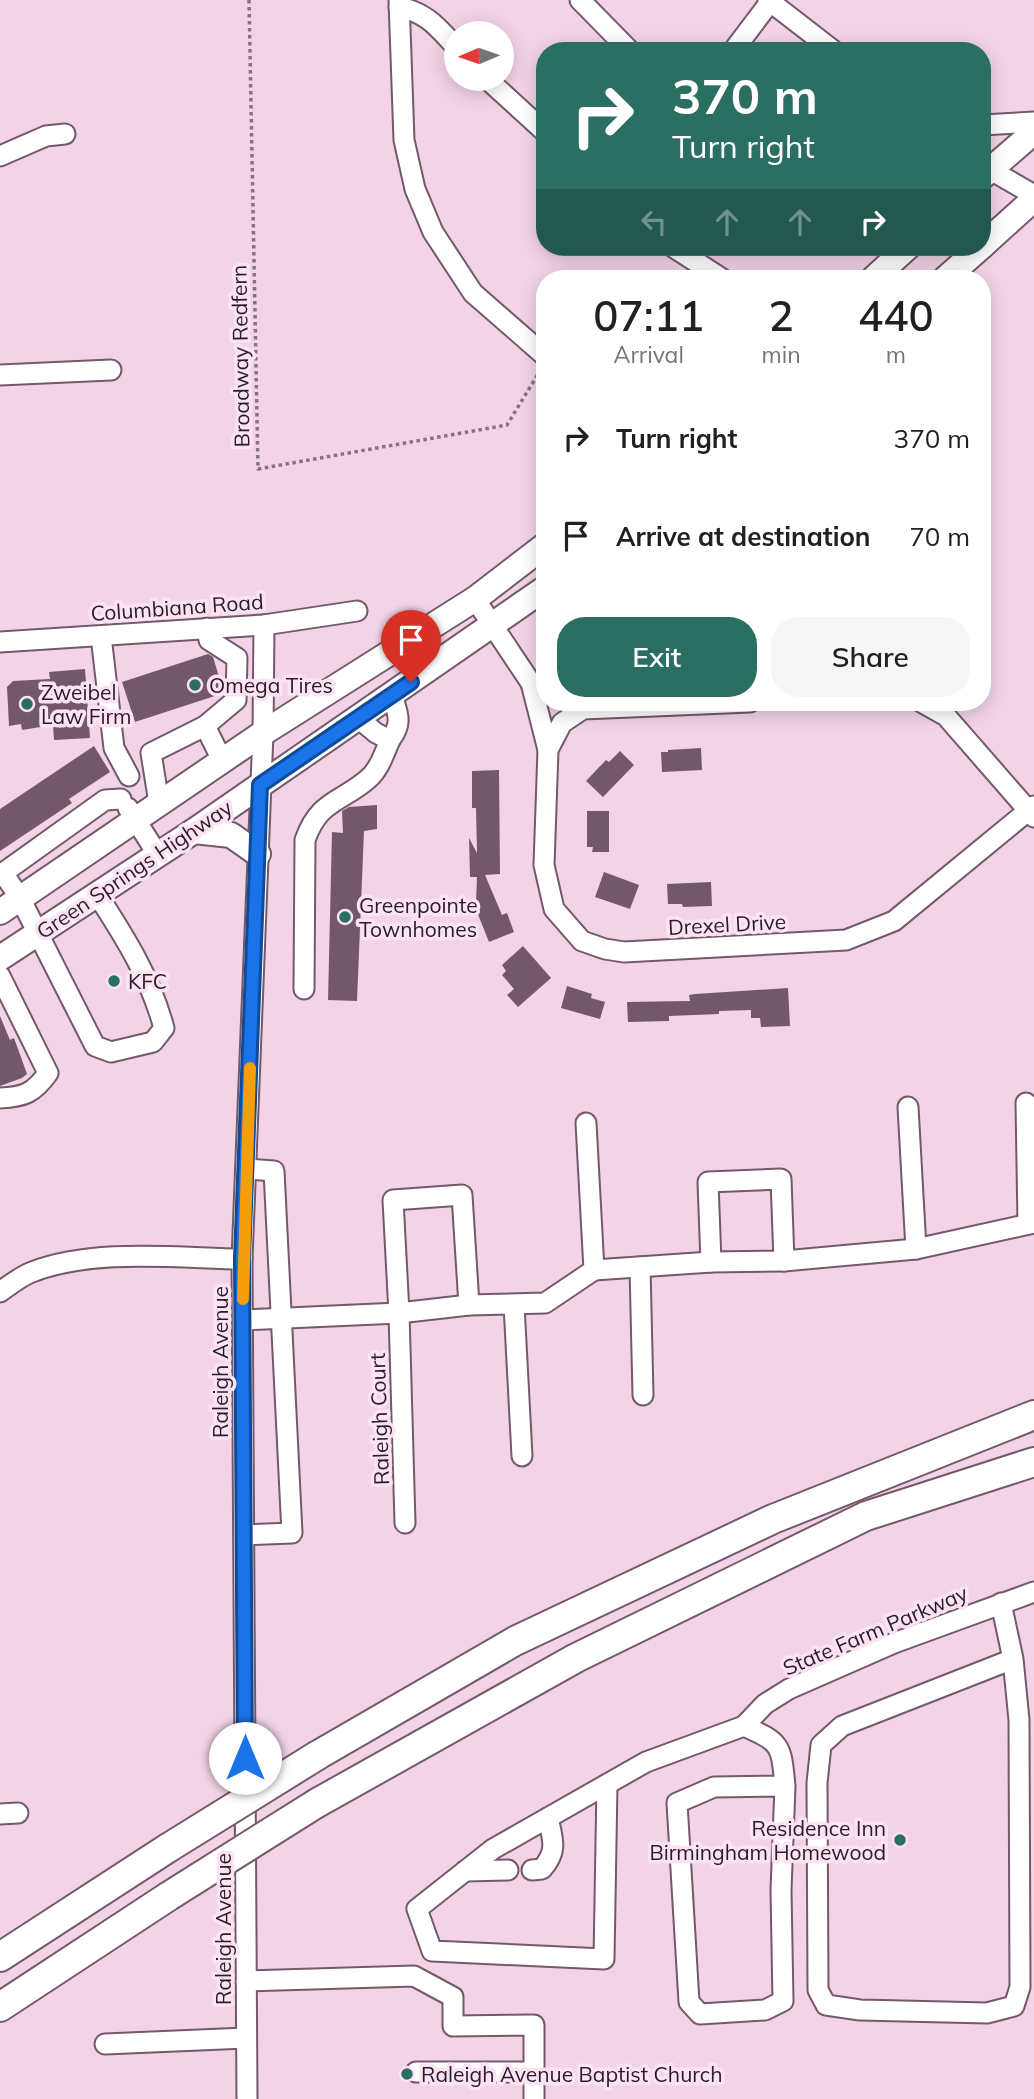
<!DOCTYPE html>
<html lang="en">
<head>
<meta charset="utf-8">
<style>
	:root { --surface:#fff; --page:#f6f6f6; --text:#202124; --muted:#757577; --accent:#2b6f62 }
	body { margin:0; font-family:Mulish,sans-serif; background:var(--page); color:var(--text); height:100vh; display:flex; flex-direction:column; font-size:26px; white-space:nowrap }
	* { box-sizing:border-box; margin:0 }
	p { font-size:23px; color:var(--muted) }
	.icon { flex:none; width:38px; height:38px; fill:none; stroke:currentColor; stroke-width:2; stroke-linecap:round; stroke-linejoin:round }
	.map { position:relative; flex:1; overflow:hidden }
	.sheet { position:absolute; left:536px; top:270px; width:455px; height:441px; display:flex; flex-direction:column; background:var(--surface); border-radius:28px; box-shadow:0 4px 18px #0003 }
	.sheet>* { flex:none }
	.top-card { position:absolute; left:536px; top:42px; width:455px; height:214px; border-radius:28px; box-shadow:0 4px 18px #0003; background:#2b6f62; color:#fff; overflow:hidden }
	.needle { width:46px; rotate:268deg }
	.buttons { position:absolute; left:444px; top:21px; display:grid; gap:14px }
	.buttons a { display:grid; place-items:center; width:70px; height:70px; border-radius:50%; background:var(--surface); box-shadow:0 4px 18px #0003; font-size:35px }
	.pin { position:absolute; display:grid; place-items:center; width:60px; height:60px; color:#fff; margin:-72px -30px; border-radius:50% 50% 50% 0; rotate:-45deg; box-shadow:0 0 7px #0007 }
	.pin .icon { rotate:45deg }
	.me { position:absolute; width:77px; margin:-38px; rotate:0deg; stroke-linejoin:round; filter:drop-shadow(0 0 5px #0008) }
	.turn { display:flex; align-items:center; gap:24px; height:147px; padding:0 21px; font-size:32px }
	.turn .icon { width:91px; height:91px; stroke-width:2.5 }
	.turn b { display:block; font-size:49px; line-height:60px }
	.lanes { display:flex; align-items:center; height:66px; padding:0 21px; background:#0003; justify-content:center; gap:35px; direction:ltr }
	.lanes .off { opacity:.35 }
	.eta { display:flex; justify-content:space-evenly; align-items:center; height:119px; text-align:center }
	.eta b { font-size:42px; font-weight:600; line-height:49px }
	.button { display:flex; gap:14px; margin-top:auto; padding:14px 21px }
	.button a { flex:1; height:80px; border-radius:28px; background:var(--accent); color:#fff; font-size:28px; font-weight:600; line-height:80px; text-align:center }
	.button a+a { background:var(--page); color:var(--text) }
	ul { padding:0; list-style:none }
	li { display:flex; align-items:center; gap:21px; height:98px; padding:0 21px }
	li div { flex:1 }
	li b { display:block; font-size:26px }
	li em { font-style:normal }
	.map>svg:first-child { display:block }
</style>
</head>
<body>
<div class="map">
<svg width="1034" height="2099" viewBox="0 0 1034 2099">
	<rect width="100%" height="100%" fill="#f3d4e7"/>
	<!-- building -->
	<g fill="#735869">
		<polygon points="208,654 213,657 224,693 135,722 122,682"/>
		<polygon points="85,669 90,738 54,740 53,725 22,730 21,724 9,726 7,687 13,681 50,679 49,672"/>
		<polygon points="94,746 110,772 69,799 72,803 0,851 0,809"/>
		<polygon points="701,748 702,770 662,772 661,752 668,752 668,750"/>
		<polygon points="620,751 634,765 603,797 586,781 606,760 609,762"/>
		<polygon points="499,770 500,874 485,875 502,915 507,913 514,932 489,942 473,902 476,901 477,877 470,877 469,838 477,853 476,808 472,808 472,771"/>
		<polygon points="377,805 377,829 364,831 357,1001 328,1000 332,832 343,833 342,811 349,807"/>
		<polygon points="587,811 609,811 609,852 592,852 593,847 587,847"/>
		<polygon points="604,872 639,885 630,909 595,897"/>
		<polygon points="711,882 712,906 683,907 682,904 668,904 667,884"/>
		<polygon points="523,946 551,978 518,1007 507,995 514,989 502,975 506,971 502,965"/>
		<polygon points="567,986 592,994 591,998 605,1002 600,1019 561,1008"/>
		<polygon points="788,988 790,1026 761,1027 760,1018 751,1018 751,1010 719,1011 719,1014 669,1016 669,1021 628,1022 627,1002 690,1001 689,995 695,994"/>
		<polygon points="0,1016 10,1040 14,1038 27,1074 22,1078 0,1086"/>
	</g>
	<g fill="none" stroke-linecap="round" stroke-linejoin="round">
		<!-- minor casing -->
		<g stroke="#73596a" stroke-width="23">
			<g id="minor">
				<polyline points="399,0 404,140 415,189 433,232 473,293 544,355"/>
				<polyline points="580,0 630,51"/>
				<polyline points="768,0 834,51"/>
				<path d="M399 7C428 13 438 28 457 48"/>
				<polyline points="733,51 770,2"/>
				<polyline points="487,79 544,131"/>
				<polyline points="982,125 1034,122"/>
				<polyline points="0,156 46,136 65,134"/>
				<polyline points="982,165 1034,195"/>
				<polyline points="673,247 721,278"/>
				<polyline points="0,375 111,370"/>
				<polyline points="475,599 531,683 544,690"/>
				<polyline points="101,636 114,748 129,776"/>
				<polyline points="0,642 264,625 357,611"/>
				<polyline points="531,683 548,750"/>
				<polyline points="750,702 583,709 562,723 548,750 544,865 554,909 582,941 605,949 624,952 846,940 894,921 1034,806"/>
				<polyline points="921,702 946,716 1034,817"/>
				<path d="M358 718 376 733 390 740C403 723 398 714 392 695"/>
				<polyline points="205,726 236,700 237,658 209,640 207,628"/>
				<polyline points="159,803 151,753 205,726 222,760"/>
				<polyline points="128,808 158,855"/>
				<path d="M97 894C126 939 150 977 164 1028L153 1042 111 1052 95 1046 20 898 3 873 105 800 121 799"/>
				<path d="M0 976 48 1073C34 1093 24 1097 0 1098"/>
				<path d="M304 989 305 840C319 800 340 803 368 779 379 770 384 754 390 740"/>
				<polyline points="1026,1103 1028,1224"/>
				<polyline points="908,1107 916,1249"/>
				<polyline points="711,1262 708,1182 781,1179 784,1261"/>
				<polyline points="640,1267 643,1395"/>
				<polyline points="594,1270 711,1262 784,1261 916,1249 1034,1223"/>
				<path d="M0 1292C10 1285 21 1276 32 1272 94 1248 177 1258 242 1259"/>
				<polyline points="514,1305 522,1456"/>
				<polyline points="243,1320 399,1313 469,1305 545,1303 594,1270 586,1123"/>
				<polyline points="405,1523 399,1313 393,1200 462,1195 469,1305"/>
				<polyline points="244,1535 292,1533 274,1171 246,1169"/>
				<polyline points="1001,1603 1013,1659 1019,1720 1020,1987 1014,2006 987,2013 860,2010 826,2005 818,1990 817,1783 821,1745 842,1726 1013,1659"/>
				<polyline points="744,1726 765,1704 789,1689 894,1643 1034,1592"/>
				<path d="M607 1784 604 1959 432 1951 417 1909 493 1849 646 1762 744 1726C782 1743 781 1745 785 1786L714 1787 677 1803 689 2002 700 2014 765 2010 783 2001 781 1890 785 1786"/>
				<polyline points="0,1814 18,1813"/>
				<path d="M532 1870 542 1869C558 1851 553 1840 548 1818"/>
				<polyline points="465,1871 508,1870"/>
				<polyline points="246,1981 414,1976 453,1997 453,2026 534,2025 534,2072 416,2072"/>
				<polyline points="105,2044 246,2038"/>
				<polyline points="247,2099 242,1259 263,733 264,625"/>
				<polyline points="534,2099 534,2072"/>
			</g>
		</g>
		<!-- major casing -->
		<g stroke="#73596a" stroke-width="28">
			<g id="major">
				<polyline points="982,177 1034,132"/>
				<polyline points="982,246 1034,199"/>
				<polyline points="874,278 908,247"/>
				<polyline points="946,278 981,247"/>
				<polyline points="194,831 231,835 258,854"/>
				<polyline points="0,912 263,733 475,599 544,546"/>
				<polyline points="0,958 194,831 544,589"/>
			</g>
		</g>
		<!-- highway casing -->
		<g stroke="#73596a" stroke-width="32">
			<g id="highway">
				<polyline points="318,1755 515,1641 773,1519 1034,1415"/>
				<polyline points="317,1803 576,1658 866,1516 1034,1462"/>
				<polyline points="0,1957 168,1848"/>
				<polyline points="0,2007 169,1896"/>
			</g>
		</g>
		<!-- path -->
		<polyline stroke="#87727f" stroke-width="3.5" stroke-dasharray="3.5 3.5" stroke-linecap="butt" points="249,0 258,469 507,425 540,371"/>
		<!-- minor -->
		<use href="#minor" stroke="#fff" stroke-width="19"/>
		<!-- major -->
		<use href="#major" stroke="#fff" stroke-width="24"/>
		<!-- highway -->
		<use href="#highway" stroke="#fff" stroke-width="28"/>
		<!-- highway-bridge casing -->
		<g stroke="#73596a" stroke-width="32" stroke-linecap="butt">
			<g id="highway-bridge">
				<polyline points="168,1848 318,1755"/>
				<polyline points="169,1896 317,1803"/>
			</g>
		</g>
		<!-- highway-bridge -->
		<use href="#highway-bridge" stroke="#fff" stroke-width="28"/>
	</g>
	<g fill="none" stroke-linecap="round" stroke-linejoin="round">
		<!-- route casing -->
		<g stroke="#114b97" stroke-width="18">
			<polyline id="route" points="245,1758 242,1258 260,785 411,682"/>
		</g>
		<!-- route -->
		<use href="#route" stroke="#1a73e8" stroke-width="12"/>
		<!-- slow -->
		<polyline stroke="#f59e0b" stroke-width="12" points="243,1299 250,1068"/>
	</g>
	<!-- markers -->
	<g fill="#2b6f62" stroke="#fce3f3" stroke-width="2.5">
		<circle cx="195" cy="685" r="7"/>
		<circle cx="27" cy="704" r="7"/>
		<circle cx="345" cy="917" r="7"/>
		<circle cx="114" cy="981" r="7"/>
		<circle cx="900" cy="1840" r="7"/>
		<circle cx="407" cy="2074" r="7"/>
	</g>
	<g text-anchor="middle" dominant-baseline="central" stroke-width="7" stroke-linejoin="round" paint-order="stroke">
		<!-- street labels -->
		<g font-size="21" fill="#281d24" stroke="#fce3f3">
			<text transform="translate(240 356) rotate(-91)">Broadway Redfern</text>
			<text transform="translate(177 607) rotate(-4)">Columbiana Road</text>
			<text transform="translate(134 869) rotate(-34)">Green Springs Highway</text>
			<text transform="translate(727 924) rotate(-3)">Drexel Drive</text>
			<text transform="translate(220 1362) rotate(-90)">Raleigh Avenue</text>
			<text transform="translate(379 1419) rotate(-92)">Raleigh Court</text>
			<text transform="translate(875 1630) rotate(-23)">State Farm Parkway</text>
			<text transform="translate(223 1929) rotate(-90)">Raleigh Avenue</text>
		</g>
		<!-- poi labels -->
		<g font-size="21" fill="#281d24" stroke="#fce3f3" text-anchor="start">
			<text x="209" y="685">Omega Tires</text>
			<text x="41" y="692">Zweibel<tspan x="41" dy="24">Law Firm</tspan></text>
			<text x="359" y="905">Greenpointe<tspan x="359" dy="24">Townhomes</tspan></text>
			<text x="128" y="981">KFC</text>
			<text x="886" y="1828" text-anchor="end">Residence Inn<tspan x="886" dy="24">Birmingham Homewood</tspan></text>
			<text x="421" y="2074">Raleigh Avenue Baptist Church</text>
		</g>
	</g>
</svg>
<div class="buttons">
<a><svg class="needle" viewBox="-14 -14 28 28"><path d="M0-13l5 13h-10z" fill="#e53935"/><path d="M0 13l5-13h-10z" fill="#757577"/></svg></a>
</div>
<div class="pin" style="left:411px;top:682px;background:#d93025"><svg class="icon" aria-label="arrive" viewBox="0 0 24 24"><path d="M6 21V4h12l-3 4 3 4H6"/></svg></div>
<svg class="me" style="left:245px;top:1758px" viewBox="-20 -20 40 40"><circle r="19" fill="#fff"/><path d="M0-13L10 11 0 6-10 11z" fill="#1a73e8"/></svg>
<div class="top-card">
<div class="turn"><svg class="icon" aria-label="right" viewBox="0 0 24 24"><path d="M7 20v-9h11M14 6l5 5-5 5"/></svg><div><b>370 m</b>Turn right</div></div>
<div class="lanes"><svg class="icon off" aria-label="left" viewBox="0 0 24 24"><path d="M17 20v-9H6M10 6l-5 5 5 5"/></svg><svg class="icon off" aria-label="ahead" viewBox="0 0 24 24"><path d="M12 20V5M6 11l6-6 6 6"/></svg><svg class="icon off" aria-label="ahead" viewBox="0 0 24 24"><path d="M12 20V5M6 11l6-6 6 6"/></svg><svg class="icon" aria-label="right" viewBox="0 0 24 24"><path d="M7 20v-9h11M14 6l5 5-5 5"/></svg></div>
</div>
<section class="sheet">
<div class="eta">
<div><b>07:11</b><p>Arrival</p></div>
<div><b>2</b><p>min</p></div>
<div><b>440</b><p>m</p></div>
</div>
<ul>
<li><svg class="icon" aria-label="right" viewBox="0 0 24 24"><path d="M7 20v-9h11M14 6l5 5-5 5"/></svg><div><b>Turn right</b></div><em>370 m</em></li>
<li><svg class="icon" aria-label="arrive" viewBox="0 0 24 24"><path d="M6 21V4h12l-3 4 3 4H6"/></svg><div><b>Arrive at destination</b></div><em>70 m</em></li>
</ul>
<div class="button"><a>Exit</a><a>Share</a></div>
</section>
</div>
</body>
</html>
